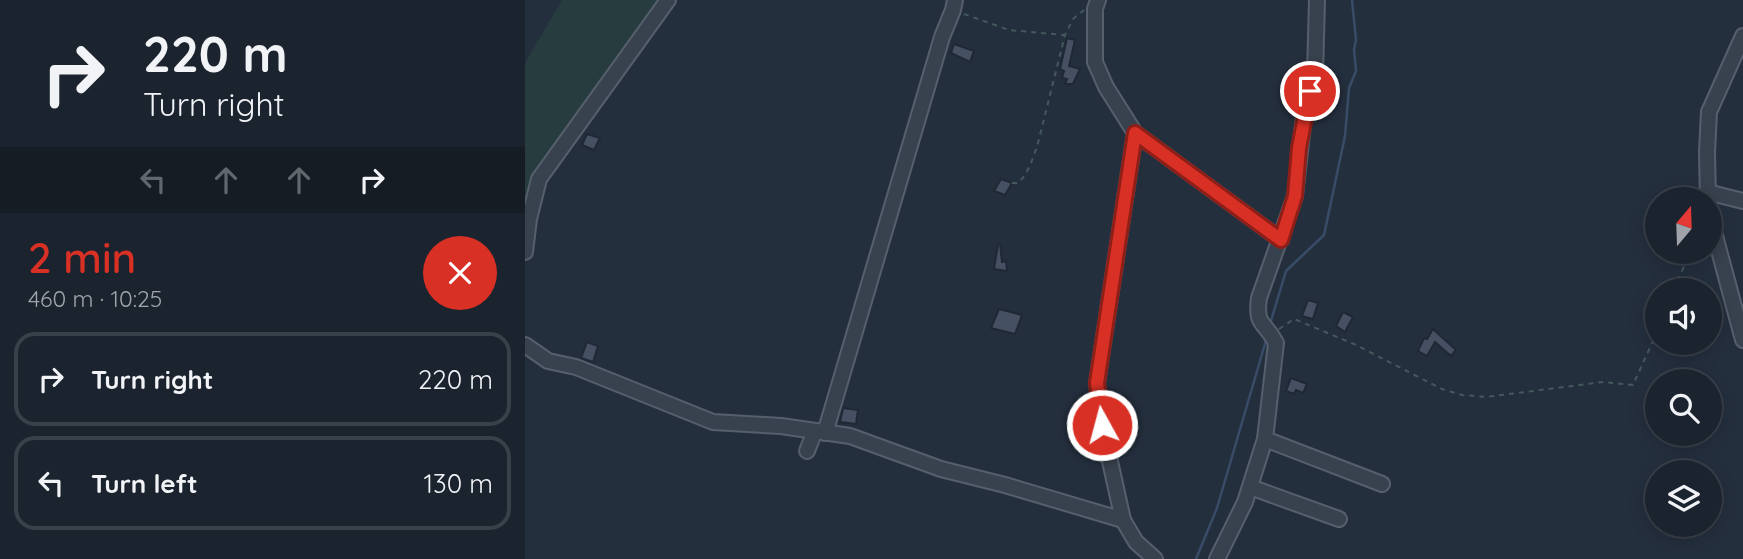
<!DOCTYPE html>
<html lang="en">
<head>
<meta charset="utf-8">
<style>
	:root { --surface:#1b232e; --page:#282f3a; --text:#f1f3f6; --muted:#a0a4aa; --line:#39404a; --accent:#d93025 }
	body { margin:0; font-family:Quicksand,sans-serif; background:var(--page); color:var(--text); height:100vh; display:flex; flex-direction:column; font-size:26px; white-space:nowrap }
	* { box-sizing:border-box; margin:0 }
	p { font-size:23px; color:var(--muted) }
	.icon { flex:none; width:38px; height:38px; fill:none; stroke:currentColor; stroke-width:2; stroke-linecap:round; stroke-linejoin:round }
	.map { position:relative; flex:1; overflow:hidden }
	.sheet { display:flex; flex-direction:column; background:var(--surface); width:525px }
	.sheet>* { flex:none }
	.hud { background:#1b232e; color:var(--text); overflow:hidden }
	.needle { width:46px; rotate:19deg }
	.tools { position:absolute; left:1120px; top:187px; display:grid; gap:14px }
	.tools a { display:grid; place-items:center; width:77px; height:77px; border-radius:50%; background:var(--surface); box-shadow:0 4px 18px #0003,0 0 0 2px var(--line); font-size:35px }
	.pin { position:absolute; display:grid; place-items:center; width:60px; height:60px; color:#fff; margin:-30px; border:4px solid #fff; border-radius:50%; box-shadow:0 2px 7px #0007 }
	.me { position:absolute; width:77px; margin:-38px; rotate:353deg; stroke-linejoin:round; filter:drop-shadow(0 0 5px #0008) }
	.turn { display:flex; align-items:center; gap:24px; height:147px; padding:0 28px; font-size:32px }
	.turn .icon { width:91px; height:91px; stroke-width:2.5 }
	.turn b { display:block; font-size:49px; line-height:60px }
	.lanes { display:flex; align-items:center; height:66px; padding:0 28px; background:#0003; justify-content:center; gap:35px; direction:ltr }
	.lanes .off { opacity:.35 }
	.round { display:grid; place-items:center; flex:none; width:74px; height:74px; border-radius:37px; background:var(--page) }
	.headline { display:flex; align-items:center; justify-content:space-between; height:119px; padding:0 28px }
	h1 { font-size:42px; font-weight:600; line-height:52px; color:var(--accent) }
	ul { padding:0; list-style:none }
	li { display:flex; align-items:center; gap:21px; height:94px; margin:0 14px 10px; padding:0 14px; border:4px solid var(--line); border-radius:21px }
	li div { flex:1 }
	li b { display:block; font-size:26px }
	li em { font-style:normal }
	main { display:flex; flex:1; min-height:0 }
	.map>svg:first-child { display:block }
</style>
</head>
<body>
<main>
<section class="sheet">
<div class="hud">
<div class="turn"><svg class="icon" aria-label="right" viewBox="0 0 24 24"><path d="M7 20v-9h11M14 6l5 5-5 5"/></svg><div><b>220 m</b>Turn right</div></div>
<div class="lanes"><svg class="icon off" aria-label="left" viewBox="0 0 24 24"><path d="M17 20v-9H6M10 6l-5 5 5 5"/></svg><svg class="icon off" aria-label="ahead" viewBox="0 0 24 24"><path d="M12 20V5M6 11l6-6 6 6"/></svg><svg class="icon off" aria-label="ahead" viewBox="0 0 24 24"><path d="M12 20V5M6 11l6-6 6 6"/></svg><svg class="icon" aria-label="right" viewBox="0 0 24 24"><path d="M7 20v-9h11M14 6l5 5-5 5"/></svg></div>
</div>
<div class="headline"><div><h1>2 min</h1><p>460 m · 10:25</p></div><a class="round" style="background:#d93025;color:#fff"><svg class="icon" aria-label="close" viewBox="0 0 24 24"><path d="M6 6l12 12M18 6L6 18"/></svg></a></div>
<ul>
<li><svg class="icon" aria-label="right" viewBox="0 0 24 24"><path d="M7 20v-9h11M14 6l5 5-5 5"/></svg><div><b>Turn right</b></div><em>220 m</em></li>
<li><svg class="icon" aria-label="left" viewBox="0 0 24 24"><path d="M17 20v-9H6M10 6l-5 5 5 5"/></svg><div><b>Turn left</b></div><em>130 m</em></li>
</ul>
</section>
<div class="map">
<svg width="1218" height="559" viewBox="0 0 1218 559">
	<rect width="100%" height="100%" fill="#242f3e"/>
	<!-- green -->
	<polygon fill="#263c3f" points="37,0 143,0 14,179 0,224 0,63"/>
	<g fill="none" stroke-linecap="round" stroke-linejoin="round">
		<!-- stream -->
		<g stroke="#394c67" stroke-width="2.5">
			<polyline points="745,324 761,271 799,235 820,136 824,88 831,71 829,49 831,40 827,0"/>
			<polyline points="671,559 692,508 742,337"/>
		</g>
	</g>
	<!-- building -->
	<g fill="#455162" stroke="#1f2835" stroke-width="2">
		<polygon points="542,38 550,40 544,66 555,69 548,84 540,84 542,79 537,78 539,71 535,69"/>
		<polygon points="429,44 449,51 445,62 426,53"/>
		<polygon points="62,134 75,138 69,150 57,145"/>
		<polygon points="476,179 487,183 480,195 469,191"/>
		<polygon points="473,244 475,244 477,262 481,261 482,271 469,269"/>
		<polygon points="783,300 793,303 788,319 777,316"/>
		<polygon points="474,309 497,315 490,334 466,328"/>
		<polygon points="818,312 828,317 820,332 811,326"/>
		<polygon points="908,329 931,350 926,356 910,342 902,356 893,351 899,338 902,339"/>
		<polygon points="62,342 73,346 68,362 56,358"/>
		<polygon points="766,378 782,384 778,393 771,390 769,394 761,391"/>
		<polygon points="318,408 333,410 331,424 315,422"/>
	</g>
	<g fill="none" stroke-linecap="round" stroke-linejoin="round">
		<!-- minor casing -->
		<g stroke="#565f6c" stroke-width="18">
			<g id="minor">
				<polyline points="573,0 570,9 570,62 581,87 610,133 756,240"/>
				<polyline points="610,133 572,383 577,425 598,520 611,542 630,559"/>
				<polyline points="1182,192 1218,201"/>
				<polyline points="1183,200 1182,152 1184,112 1218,36"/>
				<polyline points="1185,217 1218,340"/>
				<polyline points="0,252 4,219 14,179 143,0"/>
				<polyline points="0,345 23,361 51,367 188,422 256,426 325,436 416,469 480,485 598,520"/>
				<polyline points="300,433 417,37 428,10 430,0"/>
				<polyline points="740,439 857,484"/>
				<polyline points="282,451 290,431"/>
				<polyline points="725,487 814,519"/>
				<path d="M692 559 720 502 740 439 751 343C740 321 730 327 734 298L770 196 780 107 790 75 792 0"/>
			</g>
		</g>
		<!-- path -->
		<g stroke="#44595c" stroke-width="2" stroke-dasharray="5 5" stroke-linecap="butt">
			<polyline points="439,14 484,30 539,35"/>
			<path d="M487 183H493C503 174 507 160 512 147L540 35 548 19 559 10"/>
			<polyline points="1149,290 1165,252"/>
			<polyline points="754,329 769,319 829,344 917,389 937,395 961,397 1078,382 1108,385 1132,332"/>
		</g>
		<!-- minor -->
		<use href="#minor" stroke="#38414e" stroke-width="14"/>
	</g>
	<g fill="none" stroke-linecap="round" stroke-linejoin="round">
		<!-- route casing -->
		<g stroke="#8d1f18" stroke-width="18">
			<polyline id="route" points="577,425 572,383 610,133 756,240 770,196 774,148 785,91"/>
		</g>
		<!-- route -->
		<use href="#route" stroke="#d93025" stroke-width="12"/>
	</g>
</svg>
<div class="tools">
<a><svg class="needle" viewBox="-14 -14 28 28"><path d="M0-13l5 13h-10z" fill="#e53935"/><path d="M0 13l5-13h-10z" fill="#a0a4aa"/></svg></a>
<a><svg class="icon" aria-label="sound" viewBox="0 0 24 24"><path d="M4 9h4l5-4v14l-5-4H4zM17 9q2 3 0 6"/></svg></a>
<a><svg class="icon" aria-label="search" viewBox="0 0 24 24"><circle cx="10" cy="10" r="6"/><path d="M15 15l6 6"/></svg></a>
<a><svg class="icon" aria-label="layers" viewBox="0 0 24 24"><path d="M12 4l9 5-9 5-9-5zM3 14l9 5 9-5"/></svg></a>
</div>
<div class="pin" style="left:785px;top:91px;background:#d93025"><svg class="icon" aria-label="arrive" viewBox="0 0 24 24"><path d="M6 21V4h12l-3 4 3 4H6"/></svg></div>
<svg class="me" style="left:577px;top:425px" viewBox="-20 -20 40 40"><circle r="17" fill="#d93025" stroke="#fff" stroke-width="3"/><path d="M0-11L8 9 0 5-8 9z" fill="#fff"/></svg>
</div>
</main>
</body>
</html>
